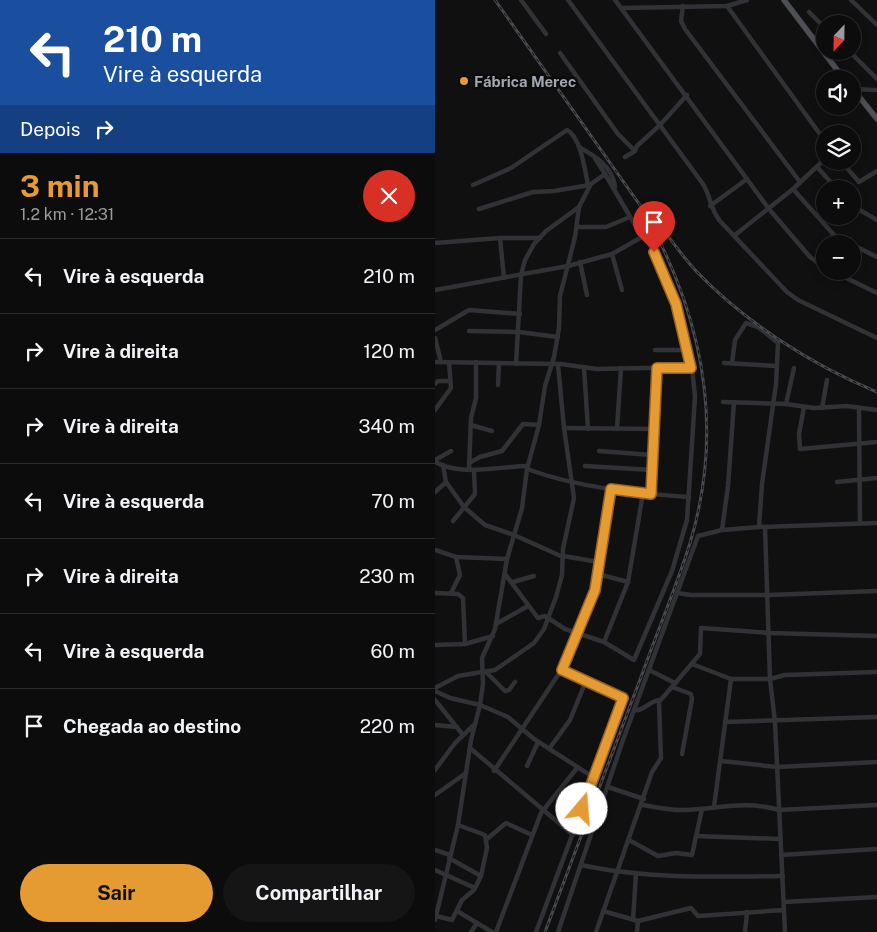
<!DOCTYPE html>
<html lang="pt">
<head>
<meta charset="utf-8">
<style>
	:root { --surface:#0c0c0d; --page:#151516; --text:#f1f3f6; --muted:#9a9b9d; --line:#2c2c2e; --accent:#e69a32 }
	body { margin:0; font-family:"Public Sans",sans-serif; background:var(--page); color:var(--text); height:100vh; display:flex; flex-direction:column; font-size:19px; white-space:nowrap }
	* { box-sizing:border-box; margin:0 }
	p { font-size:16px; color:var(--muted) }
	.icon { flex:none; width:28px; height:28px; fill:none; stroke:currentColor; stroke-width:2; stroke-linecap:round; stroke-linejoin:round }
	.map { position:relative; flex:1; overflow:hidden }
	.details { display:flex; flex-direction:column; background:var(--surface); width:435px }
	.details>* { flex:none }
	.banner { background:#1a4fa0; color:#fff; overflow:hidden }
	.needle { width:32px; rotate:202deg }
	.controls { position:absolute; left:381px; top:15px; display:grid; gap:10px }
	.controls a { display:grid; place-items:center; width:45px; height:45px; border-radius:50%; background:var(--surface); box-shadow:0 2px 8px #0003,0 0 0 1px var(--line); font-size:25px }
	.pin { position:absolute; display:grid; place-items:center; width:42px; height:42px; color:#fff; margin:-51px -21px; border-radius:50% 50% 50% 0; rotate:-45deg; box-shadow:0 0 5px #0007 }
	.pin .icon { rotate:45deg }
	.me { position:absolute; width:55px; margin:-28px; rotate:18deg; stroke-linejoin:round; filter:drop-shadow(0 0 4px #0008) }
	.turn { display:flex; align-items:center; gap:18px; height:105px; padding:0 20px; font-size:22px }
	.turn .icon { width:65px; height:65px; stroke-width:2.5 }
	.turn b { display:block; font-size:35px; line-height:42px }
	.then { display:flex; align-items:center; height:48px; padding:0 20px; background:#0003; gap:10px; font-size:19px }
	.round { display:grid; place-items:center; flex:none; width:52px; height:52px; border-radius:26px; background:var(--page) }
	.head { display:flex; align-items:center; justify-content:space-between; height:85px; padding:0 20px }
	h1 { font-size:30px; font-weight:700; line-height:38px; color:var(--accent) }
	.primary-button { display:flex; gap:10px; margin-top:auto; padding:10px 20px }
	.primary-button a { flex:1; height:58px; border-radius:30px; background:var(--accent); color:#111; font-size:20px; font-weight:700; line-height:58px; text-align:center }
	.primary-button a+a { background:var(--page); color:var(--text) }
	ul { padding:0; list-style:none }
	li { display:flex; align-items:center; gap:15px; height:75px; padding:0 20px; border-top:1px solid var(--line) }
	li div { flex:1 }
	li b { display:block; font-size:19px }
	li em { font-style:normal }
	main { display:flex; flex:1; min-height:0 }
	.map>svg:first-child { display:block }
</style>
</head>
<body>
<main>
<section class="details">
<div class="banner">
<div class="turn"><svg class="icon" aria-label="left" viewBox="0 0 24 24"><path d="M17 20v-9H6M10 6l-5 5 5 5"/></svg><div><b>210 m</b>Vire à esquerda</div></div>
<div class="then">Depois<svg class="icon" aria-label="right" viewBox="0 0 24 24"><path d="M7 20v-9h11M14 6l5 5-5 5"/></svg></div>
</div>
<div class="head"><div><h1>3 min</h1><p>1.2 km · 12:31</p></div><a class="round" style="background:#d93025;color:#fff"><svg class="icon" aria-label="close" viewBox="0 0 24 24"><path d="M6 6l12 12M18 6L6 18"/></svg></a></div>
<ul>
<li><svg class="icon" aria-label="left" viewBox="0 0 24 24"><path d="M17 20v-9H6M10 6l-5 5 5 5"/></svg><div><b>Vire à esquerda</b></div><em>210 m</em></li>
<li><svg class="icon" aria-label="right" viewBox="0 0 24 24"><path d="M7 20v-9h11M14 6l5 5-5 5"/></svg><div><b>Vire à direita</b></div><em>120 m</em></li>
<li><svg class="icon" aria-label="right" viewBox="0 0 24 24"><path d="M7 20v-9h11M14 6l5 5-5 5"/></svg><div><b>Vire à direita</b></div><em>340 m</em></li>
<li><svg class="icon" aria-label="left" viewBox="0 0 24 24"><path d="M17 20v-9H6M10 6l-5 5 5 5"/></svg><div><b>Vire à esquerda</b></div><em>70 m</em></li>
<li><svg class="icon" aria-label="right" viewBox="0 0 24 24"><path d="M7 20v-9h11M14 6l5 5-5 5"/></svg><div><b>Vire à direita</b></div><em>230 m</em></li>
<li><svg class="icon" aria-label="left" viewBox="0 0 24 24"><path d="M17 20v-9H6M10 6l-5 5 5 5"/></svg><div><b>Vire à esquerda</b></div><em>60 m</em></li>
<li><svg class="icon" aria-label="arrive" viewBox="0 0 24 24"><path d="M6 21V4h12l-3 4 3 4H6"/></svg><div><b>Chegada ao destino</b></div><em>220 m</em></li>
</ul>
<div class="primary-button"><a>Sair</a><a>Compartilhar</a></div>
</section>
<div class="map">
<svg width="442" height="932" viewBox="0 0 442 932">
	<rect width="100%" height="100%" fill="#101011"/>
	<g fill="none" stroke-linecap="round" stroke-linejoin="round">
		<!-- minor -->
		<g stroke="#313236" stroke-width="4.5">
			<polyline points="86,0 111,34"/>
			<path d="M133 0 268 184C276 197 275 209 285 221L352 292 363 300 442 338"/>
			<polyline points="180,0 334,209 375,257 390,268"/>
			<polyline points="416,0 442,25"/>
			<polyline points="248,6 246,21 250,29 365,182"/>
			<polyline points="292,6 390,141"/>
			<polyline points="187,8 292,6 312,0"/>
			<polyline points="374,12 390,28"/>
			<polyline points="414,51 442,79"/>
			<polyline points="125,53 183,134 200,151"/>
			<polyline points="418,89 442,90"/>
			<path d="M144 147C160 156 178 167 180 187"/>
			<polyline points="190,157 200,151 202,146 225,125 252,95"/>
			<polyline points="160,158 170,174"/>
			<polyline points="406,161 424,182 442,171"/>
			<polyline points="382,167 402,189"/>
			<path d="M38 185 76 168 132 130C146 137 150 171 153 185"/>
			<polyline points="358,189 399,235 415,244"/>
			<polyline points="275,206 312,179"/>
			<polyline points="418,206 442,220"/>
			<polyline points="44,209 98,192 119,191 155,185"/>
			<polyline points="142,227 171,227 195,217"/>
			<polyline points="300,235 358,189 390,159"/>
			<polyline points="65,238 69,278"/>
			<polyline points="0,243 65,238 105,238"/>
			<polyline points="418,245 442,257"/>
			<polyline points="177,254 187,290"/>
			<polyline points="145,262 152,295"/>
			<polyline points="397,271 442,293"/>
			<polyline points="0,290 133,266 177,254 207,237"/>
			<polyline points="0,330 34,310 85,314"/>
			<polyline points="34,331 84,332 123,337"/>
			<polyline points="0,338 6,362"/>
			<polyline points="220,350 252,350"/>
			<polyline points="0,362 126,364 162,369 257,367"/>
			<polyline points="289,363 342,366"/>
			<polyline points="297,363 300,340 311,323 323,327 343,343 341,384 327,484 324,527"/>
			<polyline points="81,364 86,275 90,260 99,244 111,231 144,207"/>
			<polyline points="149,368 153,429"/>
			<polyline points="0,384 3,381 15,381"/>
			<polyline points="63,385 64,363"/>
			<polyline points="288,402 351,404 379,408 412,406 442,410"/>
			<polyline points="351,404 359,368"/>
			<polyline points="369,407 364,434 365,449 442,442"/>
			<polyline points="387,408 392,380"/>
			<polyline points="424,408 425,523"/>
			<polyline points="0,410 16,388 14,362"/>
			<polyline points="36,425 57,431"/>
			<polyline points="129,428 219,429"/>
			<polyline points="182,429 186,368"/>
			<polyline points="164,451 217,455"/>
			<polyline points="0,460 16,451"/>
			<path d="M0 462C27 477 64 466 93 466"/>
			<polyline points="34,463 45,457 67,451 88,424 104,425"/>
			<polyline points="8,465 11,482 29,507 50,525 79,535 128,557"/>
			<polyline points="150,466 217,470"/>
			<path d="M92 469C144 488 200 493 254 497"/>
			<polyline points="34,470 36,418 41,398 41,362"/>
			<polyline points="402,482 442,478"/>
			<polyline points="0,492 11,482"/>
			<polyline points="216,494 222,368"/>
			<polyline points="18,521 40,494 39,471"/>
			<polyline points="330,528 335,679 340,722 350,932"/>
			<polyline points="287,530 293,486 299,402"/>
			<polyline points="0,550 21,557 72,559"/>
			<polyline points="128,556 164,562"/>
			<polyline points="163,574 193,582"/>
			<polyline points="78,582 99,576"/>
			<polyline points="0,593 23,594 28,598 30,644"/>
			<polyline points="16,593 25,575 21,557"/>
			<polyline points="242,593 256,595 334,595 442,591"/>
			<polyline points="61,624 93,606"/>
			<polyline points="169,642 193,582 208,493"/>
			<polyline points="0,645 30,644 58,636"/>
			<polyline points="257,664 296,679 335,679 350,675 442,672"/>
			<polyline points="214,670 240,683"/>
			<polyline points="52,673 70,691 74,690 80,682"/>
			<polyline points="237,687 256,694 257,699 247,754"/>
			<polyline points="0,688 23,676 60,670 99,643 109,629 121,597 127,575 128,549 139,498 129,428 123,365"/>
			<polyline points="0,691 15,698 45,705 73,717 99,739 158,777"/>
			<polyline points="0,700 28,735"/>
			<path d="M199 710C209 712 215 700 225 700"/>
			<polyline points="290,722 442,717"/>
			<polyline points="0,725 22,727"/>
			<polyline points="35,748 138,835"/>
			<polyline points="114,749 135,720 151,681"/>
			<polyline points="286,761 342,767 442,762"/>
			<polyline points="92,766 103,742"/>
			<polyline points="0,770 20,743 39,725"/>
			<polyline points="59,771 131,663 160,590 176,489"/>
			<polyline points="173,787 209,799"/>
			<polyline points="0,795 31,773"/>
			<path d="M207 805C221 807 235 811 249 810 282 809 311 800 344 810L442 805"/>
			<polyline points="279,807 296,679"/>
			<polyline points="261,836 345,839"/>
			<polyline points="52,839 71,823 97,835"/>
			<polyline points="194,840 223,856 241,853 257,855 267,809"/>
			<polyline points="0,850 15,855"/>
			<polyline points="346,855 442,849"/>
			<polyline points="14,858 46,876"/>
			<path d="M146 865C211 879 281 877 348 876"/>
			<polyline points="0,870 40,888"/>
			<polyline points="349,902 442,897"/>
			<polyline points="22,911 57,932"/>
			<polyline points="168,911 203,921 256,908 263,916 349,910"/>
			<polyline points="1,916 17,920 27,900 39,890 46,876 52,848 50,835 23,825"/>
			<polyline points="0,920 23,825 36,740 45,705 48,684 47,658 60,629 72,559 87,508 92,469 104,425 110,386 119,357 124,328 125,296 140,237 144,207 156,184 170,174 207,237 213,242 225,263 241,304 257,367 260,397 252,520 237,571 199,660 169,642 130,629 110,616 103,618 70,574"/>
			<polyline points="198,920 201,873"/>
			<polyline points="36,932 42,923"/>
			<polyline points="61,932 106,813 142,768"/>
			<polyline points="101,932 188,699 127,670"/>
			<polyline points="123,932 188,740 263,536 287,530 324,527 442,523"/>
			<polyline points="161,932 217,772 226,758 224,702 265,654 266,628 335,633 442,636"/>
			<polyline points="202,932 203,921"/>
			<polyline points="310,932 312,912"/>
		</g>
		<!-- major -->
		<g stroke="#4d4f55" stroke-width="5.5">
			<polyline points="349,0 409,79"/>
			<polyline points="418,89 442,119"/>
		</g>
		<!-- rail casing -->
		<g stroke="#484a4f" stroke-width="3">
			<g id="rail">
				<path d="M60 0 207 208C267 313 291 424 255 543 241 588 222 632 206 677 174 762 142 847 110 932"/>
				<path d="M217 215C232 234 245 254 262 272 311 323 377 365 442 392"/>
			</g>
		</g>
		<!-- rail -->
		<use href="#rail" stroke="#0b0b0c" stroke-width="1" stroke-dasharray="4" stroke-linecap="butt"/>
	</g>
	<g fill="none" stroke-linecap="round" stroke-linejoin="round">
		<!-- route casing -->
		<g stroke="#966420" stroke-width="12">
			<polyline id="route" points="147,809 188,698 127,670 160,590 176,489 216,494 222,368 256,368 241,304 219,252"/>
		</g>
		<!-- route -->
		<use href="#route" stroke="#e69a32" stroke-width="9"/>
	</g>
	<!-- markers -->
	<circle fill="#e69a32" stroke="#0b0b0c" stroke-width="2" cx="29" cy="81" r="5"/>
	<g text-anchor="middle" dominant-baseline="central" stroke-width="5" stroke-linejoin="round" paint-order="stroke">
		<!-- poi labels -->
		<g font-size="15" font-weight="bold" fill="#a2a8b1" stroke="#0b0b0c" text-anchor="start">
			<text x="39" y="81">Fábrica Merec</text>
		</g>
	</g>
</svg>
<div class="controls">
<a><svg class="needle" viewBox="-14 -14 28 28"><path d="M0-13l5 13h-10z" fill="#e53935"/><path d="M0 13l5-13h-10z" fill="#9a9b9d"/></svg></a>
<a><svg class="icon" aria-label="sound" viewBox="0 0 24 24"><path d="M4 9h4l5-4v14l-5-4H4zM17 9q2 3 0 6"/></svg></a>
<a><svg class="icon" aria-label="layers" viewBox="0 0 24 24"><path d="M12 4l9 5-9 5-9-5zM3 14l9 5 9-5"/></svg></a>
<a>+</a>
<a>−</a>
</div>
<div class="pin" style="left:219px;top:252px;background:#d93025"><svg class="icon" aria-label="arrive" viewBox="0 0 24 24"><path d="M6 21V4h12l-3 4 3 4H6"/></svg></div>
<svg class="me" style="left:147px;top:809px" viewBox="-20 -20 40 40"><circle r="19" fill="#fff"/><path d="M0-13L10 11 0 6-10 11z" fill="#e69a32"/></svg>
</div>
</main>
</body>
</html>
